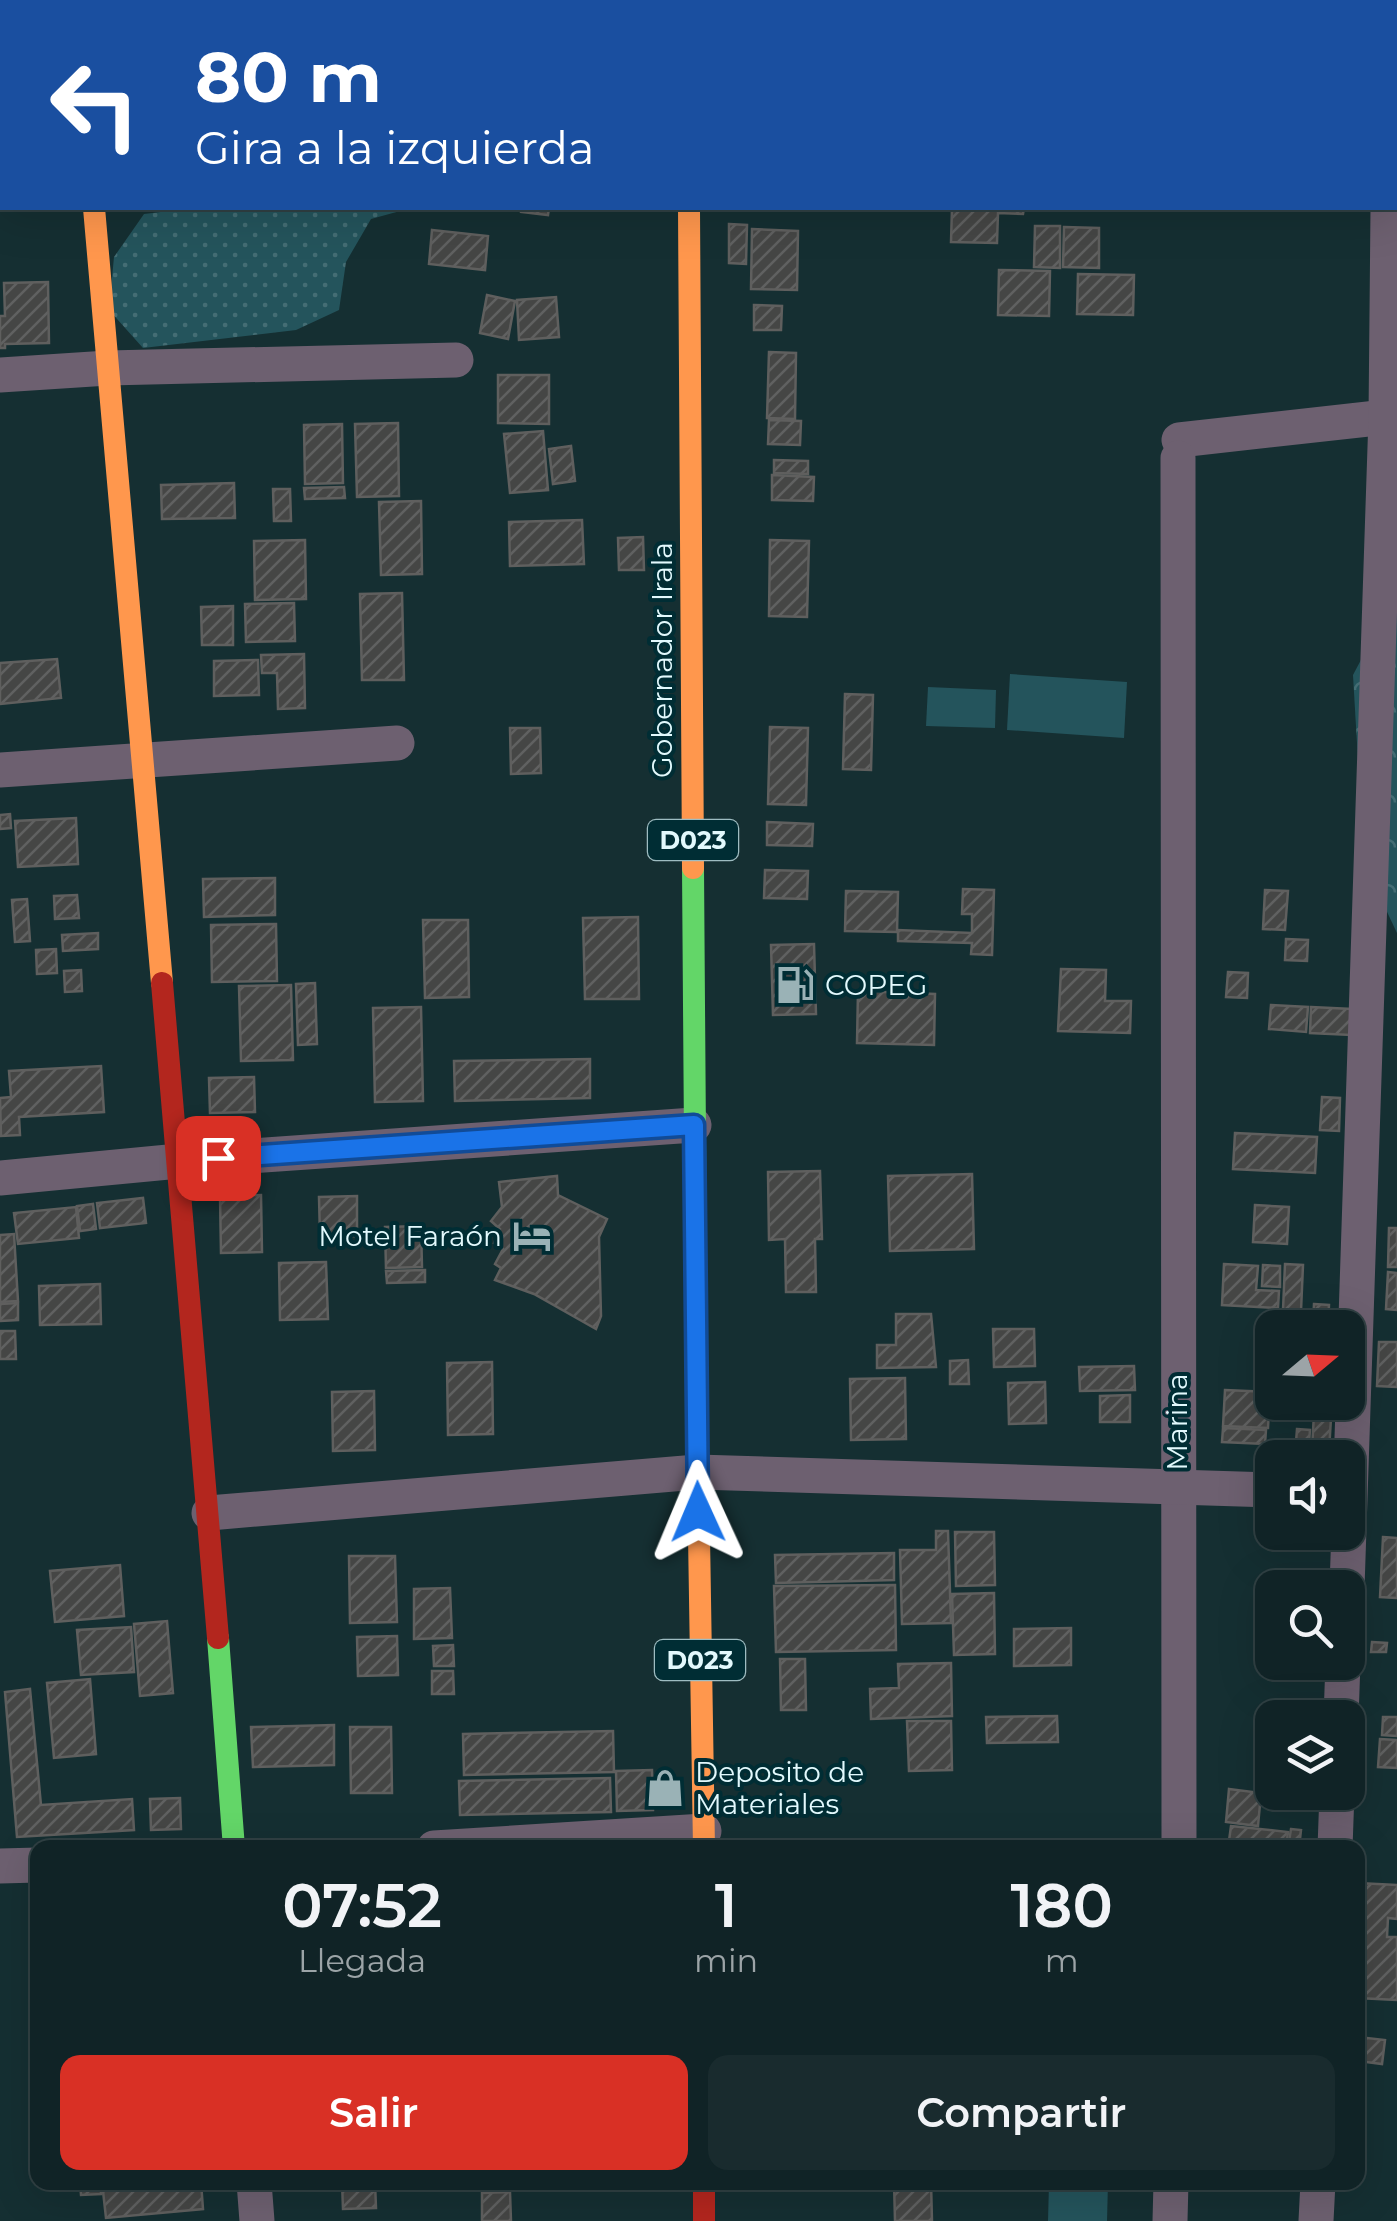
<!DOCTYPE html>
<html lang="es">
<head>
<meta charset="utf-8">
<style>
	:root { --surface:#102326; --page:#192b2e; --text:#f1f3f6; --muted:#9ca4a7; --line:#304043; --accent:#d93025 }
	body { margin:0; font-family:Montserrat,sans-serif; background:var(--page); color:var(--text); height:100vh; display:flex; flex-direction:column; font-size:38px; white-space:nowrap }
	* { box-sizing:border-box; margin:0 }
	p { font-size:32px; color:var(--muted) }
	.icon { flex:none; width:55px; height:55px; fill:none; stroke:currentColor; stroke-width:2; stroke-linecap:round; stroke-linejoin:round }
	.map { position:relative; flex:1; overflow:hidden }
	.panel { position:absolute; left:30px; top:1840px; width:1335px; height:350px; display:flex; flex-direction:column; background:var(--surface); border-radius:20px; box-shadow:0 10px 40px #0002,0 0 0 2px var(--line) }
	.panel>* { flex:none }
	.banner { position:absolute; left:0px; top:0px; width:1398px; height:210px; box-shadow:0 10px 40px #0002,0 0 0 2px var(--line); background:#1a4fa0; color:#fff; overflow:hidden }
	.needle { width:65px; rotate:71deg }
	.fabs { position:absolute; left:1255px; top:1310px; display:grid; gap:20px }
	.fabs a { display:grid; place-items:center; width:110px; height:110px; border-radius:20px; background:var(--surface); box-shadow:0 10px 40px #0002,0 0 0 2px var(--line); font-size:50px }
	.pin { position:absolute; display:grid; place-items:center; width:85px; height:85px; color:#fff; margin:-42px; border-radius:20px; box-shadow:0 5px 15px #0006 }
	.me { position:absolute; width:110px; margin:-55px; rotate:359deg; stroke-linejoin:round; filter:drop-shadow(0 0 8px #0008) }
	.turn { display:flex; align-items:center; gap:35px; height:210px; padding:0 30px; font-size:45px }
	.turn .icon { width:130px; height:130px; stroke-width:2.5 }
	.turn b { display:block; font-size:70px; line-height:85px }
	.eta { display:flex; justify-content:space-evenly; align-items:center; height:170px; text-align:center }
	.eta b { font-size:60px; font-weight:600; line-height:70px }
	.cta { display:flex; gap:20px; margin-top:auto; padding:20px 30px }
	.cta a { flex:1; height:115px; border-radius:20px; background:var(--accent); color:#fff; font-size:40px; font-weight:600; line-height:115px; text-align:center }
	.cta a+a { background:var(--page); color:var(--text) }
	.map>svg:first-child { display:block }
</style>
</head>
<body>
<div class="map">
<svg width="1397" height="2221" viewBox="0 0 1397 2221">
	<defs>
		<pattern id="grass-dots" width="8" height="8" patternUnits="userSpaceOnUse" patternTransform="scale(2.5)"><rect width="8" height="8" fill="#24545c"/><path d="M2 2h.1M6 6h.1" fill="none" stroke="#446d74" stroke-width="1.8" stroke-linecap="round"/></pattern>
		<pattern id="forest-crowns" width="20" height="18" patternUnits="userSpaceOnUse" patternTransform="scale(2.5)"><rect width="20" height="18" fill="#24545c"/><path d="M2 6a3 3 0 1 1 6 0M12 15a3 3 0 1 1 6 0" fill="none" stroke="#446d74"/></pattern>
		<pattern id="building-hatch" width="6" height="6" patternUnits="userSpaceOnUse" patternTransform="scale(2.5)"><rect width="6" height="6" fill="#454645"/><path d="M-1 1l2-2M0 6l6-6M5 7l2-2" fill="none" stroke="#606161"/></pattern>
	</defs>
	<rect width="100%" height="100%" fill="#152f32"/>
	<!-- grass -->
	<g fill="url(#grass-dots)">
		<rect x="803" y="0" width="234" height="2"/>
		<polygon points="194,208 411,208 371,219 346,262 339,310 296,330 143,348 109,310 114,257 144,214"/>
	</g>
	<!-- forest -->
	<polygon fill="url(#forest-crowns)" points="1397,592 1397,933 1364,863 1353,675"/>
	<!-- green -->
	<g fill="#24545c">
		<polygon points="1010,674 1127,682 1124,738 1007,730"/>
		<polygon points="928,687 996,690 995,728 926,726"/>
		<polygon points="1049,2183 1108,2183 1107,2221 1048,2221"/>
	</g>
	<!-- building -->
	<g fill="url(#building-hatch)" stroke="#5f5f5e" stroke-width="2.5">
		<polygon points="729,0 792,0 729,2"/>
		<polygon points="521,208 549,208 548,215 521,212"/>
		<polygon points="952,208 1024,208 1023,214 998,213 997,243 951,242"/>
		<polygon points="729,224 747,225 746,264 729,263"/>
		<polygon points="1035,226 1060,226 1060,268 1034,267"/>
		<polygon points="1064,227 1099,228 1099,268 1063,267"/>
		<polygon points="752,229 798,231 797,290 751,289"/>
		<polygon points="432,230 488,236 485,270 429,264"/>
		<polygon points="999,270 1050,271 1049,316 998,315"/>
		<polygon points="1078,274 1134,275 1133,315 1077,314"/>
		<polygon points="48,282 49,343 5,344 5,348 0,348 0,316 5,316 4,283"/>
		<polygon points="487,295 515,301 508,339 480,333"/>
		<polygon points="556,297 559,337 519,340 517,300"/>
		<polygon points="754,305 782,306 781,330 754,330"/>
		<polygon points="769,352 796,353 795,419 767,418"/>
		<polygon points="498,375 549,375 549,424 498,423"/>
		<polygon points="769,420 801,421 800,445 768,444"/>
		<polygon points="398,423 399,496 357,497 355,424"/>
		<polygon points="342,424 343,483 305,484 304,425"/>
		<polygon points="543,431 548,490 510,493 504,434"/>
		<polygon points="571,446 575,481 553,484 549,449"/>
		<polygon points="774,460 808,461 808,474 774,473"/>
		<polygon points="772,475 814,477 813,501 772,500"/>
		<polygon points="234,483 235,518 162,519 161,485"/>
		<polygon points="344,487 345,498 305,499 304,488"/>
		<polygon points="273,489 290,489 291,521 274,521"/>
		<polygon points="421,501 422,574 381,575 379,502"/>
		<polygon points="582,520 584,564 510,566 509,522"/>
		<polygon points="643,537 644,570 619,570 618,538"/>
		<polygon points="305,540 306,599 255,600 254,541"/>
		<polygon points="770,540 809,541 807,617 769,616"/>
		<polygon points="402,593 404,680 362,680 360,594"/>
		<polygon points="294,603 295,641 246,642 245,604"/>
		<polygon points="233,606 233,645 202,645 201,607"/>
		<polygon points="304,654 305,708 278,709 277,673 262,673 261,655"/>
		<polygon points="57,659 61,698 0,704 0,663"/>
		<polygon points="258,660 259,695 214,696 214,661"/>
		<polygon points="845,694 873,695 871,770 843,769"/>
		<polygon points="770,727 808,728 806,805 768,804"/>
		<polygon points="510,728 540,728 541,773 511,774"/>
		<polygon points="10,814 11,828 0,829 0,815"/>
		<polygon points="76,818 78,864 18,867 15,821"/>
		<polygon points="767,822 813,824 812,846 767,845"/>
		<polygon points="765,870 808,871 807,899 764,898"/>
		<polygon points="275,878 275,915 204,917 203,879"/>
		<polygon points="963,889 994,890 992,955 971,954 972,943 898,941 898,930 972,933 972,914 962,914"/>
		<polygon points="1265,890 1288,891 1285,930 1263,929"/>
		<polygon points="846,891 898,892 897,932 845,931"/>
		<polygon points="77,895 79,918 55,919 54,896"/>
		<polygon points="27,899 30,941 15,942 12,900"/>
		<polygon points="638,917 639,999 585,999 583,918"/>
		<polygon points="423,920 468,920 469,997 425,998"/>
		<polygon points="276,924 277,981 212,982 211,925"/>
		<polygon points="98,933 98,949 63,951 62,935"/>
		<polygon points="1286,939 1308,940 1307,961 1285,960"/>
		<polygon points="814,944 816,1014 773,1015 771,945"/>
		<polygon points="56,949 57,973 37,974 36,950"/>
		<polygon points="1061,969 1106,970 1105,1001 1131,1001 1130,1033 1058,1031"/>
		<polygon points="81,970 82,991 65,992 64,971"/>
		<polygon points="1228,972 1248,973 1247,998 1226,997"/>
		<polygon points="315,983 317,1044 298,1045 296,984"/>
		<polygon points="291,985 293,1060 241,1061 239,986"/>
		<polygon points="858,991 935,994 934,1045 857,1043"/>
		<polygon points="1271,1005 1308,1007 1306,1032 1269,1029"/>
		<polygon points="421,1007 423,1101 375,1102 373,1008"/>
		<polygon points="1311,1007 1352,1009 1351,1035 1310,1033"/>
		<polygon points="590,1059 590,1098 455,1101 454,1061"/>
		<polygon points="101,1066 104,1112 19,1117 20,1135 1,1136 0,1098 11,1097 9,1071"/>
		<polygon points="254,1077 255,1112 210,1113 209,1078"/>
		<polygon points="1322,1097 1340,1098 1339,1131 1320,1130"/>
		<polygon points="1235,1133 1317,1137 1315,1173 1233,1169"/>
		<polygon points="820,1171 822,1239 815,1239 816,1292 786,1292 785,1239 769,1240 768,1172"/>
		<polygon points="972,1174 974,1249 890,1251 888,1176"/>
		<polygon points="557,1176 558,1195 607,1219 599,1237 601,1316 596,1329 534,1294 495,1280 501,1268 495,1264 503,1249 494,1243 500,1229 491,1221 502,1207 499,1182"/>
		<polygon points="261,1195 262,1252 221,1253 220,1196"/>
		<polygon points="357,1196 357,1236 320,1237 319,1197"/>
		<polygon points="143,1198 146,1223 100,1228 97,1203"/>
		<polygon points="93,1204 96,1229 80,1231 77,1206"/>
		<polygon points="1255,1205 1289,1207 1287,1244 1253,1242"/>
		<polygon points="76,1207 79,1238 18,1244 14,1213"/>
		<polygon points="421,1226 422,1267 386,1268 385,1227"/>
		<polygon points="1389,1228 1397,1228 1397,1267 1388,1267"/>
		<polygon points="14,1234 18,1301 0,1302 0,1235"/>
		<polygon points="326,1262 328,1319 280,1320 279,1263"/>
		<polygon points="1224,1264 1258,1266 1256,1290 1279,1291 1278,1308 1222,1305"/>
		<polygon points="1285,1264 1303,1265 1301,1311 1283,1310"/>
		<polygon points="1263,1265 1280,1266 1280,1287 1262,1286"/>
		<polygon points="425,1270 425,1282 387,1283 386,1271"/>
		<polygon points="1388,1272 1397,1273 1397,1310 1386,1309"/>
		<polygon points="100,1284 101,1324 40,1325 39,1286"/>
		<polygon points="18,1303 18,1320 0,1321 0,1304"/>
		<polygon points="1314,1304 1329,1305 1328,1326 1313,1325"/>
		<polygon points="896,1314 931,1314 936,1367 877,1368 877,1345 896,1345"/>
		<polygon points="993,1329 1034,1329 1035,1366 994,1367"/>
		<polygon points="0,1331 15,1331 16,1359 0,1359"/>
		<polygon points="1379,1342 1397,1342 1397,1387 1377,1386"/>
		<polygon points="968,1360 969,1384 950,1384 950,1361"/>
		<polygon points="492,1362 493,1434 448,1435 447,1363"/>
		<polygon points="1134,1366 1135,1390 1080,1391 1079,1367"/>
		<polygon points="905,1378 906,1439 851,1440 850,1379"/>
		<polygon points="1045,1382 1046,1423 1009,1424 1008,1383"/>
		<polygon points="1225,1390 1270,1392 1268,1428 1223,1426"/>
		<polygon points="374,1391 375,1450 333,1451 332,1392"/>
		<polygon points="1130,1395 1130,1422 1100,1422 1100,1396"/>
		<polygon points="1297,1402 1332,1402 1329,1451 1312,1450 1314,1413 1296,1413"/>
		<polygon points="1223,1428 1266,1430 1265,1444 1222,1442"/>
		<polygon points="1297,1429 1310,1430 1309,1443 1296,1442"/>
		<polygon points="936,1531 948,1531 951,1623 902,1624 900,1550 936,1550"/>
		<polygon points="955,1532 994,1532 995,1585 956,1586"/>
		<polygon points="1383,1537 1397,1538 1397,1598 1380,1597"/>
		<polygon points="894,1553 894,1580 776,1583 775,1555"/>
		<polygon points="349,1556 395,1556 397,1622 350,1623"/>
		<polygon points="120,1565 124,1616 55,1622 50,1571"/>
		<polygon points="895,1585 896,1650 776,1652 774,1586"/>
		<polygon points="450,1588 452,1638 414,1639 414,1589"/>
		<polygon points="994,1593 995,1654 954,1655 952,1594"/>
		<polygon points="167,1621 173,1693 140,1696 134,1624"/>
		<polygon points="131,1627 134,1672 81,1675 77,1630"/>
		<polygon points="1071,1628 1071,1665 1014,1666 1014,1629"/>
		<polygon points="397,1636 398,1675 358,1676 357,1637"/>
		<polygon points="1372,1642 1387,1643 1386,1652 1371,1652"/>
		<polygon points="453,1645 454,1666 434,1666 433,1646"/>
		<polygon points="780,1659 805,1659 806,1710 781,1710"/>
		<polygon points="951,1663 952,1716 871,1719 870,1689 899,1688 898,1664"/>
		<polygon points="432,1671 453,1671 454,1694 432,1694"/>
		<polygon points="90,1679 96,1754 54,1758 47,1683"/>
		<polygon points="30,1689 41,1805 132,1799 134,1830 17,1837 5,1692"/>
		<polygon points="1057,1716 1058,1742 987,1743 986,1717"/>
		<polygon points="1383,1717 1397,1717 1397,1736 1382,1735"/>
		<polygon points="907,1721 951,1721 952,1770 909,1771"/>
		<polygon points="334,1725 334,1765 253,1767 251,1727"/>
		<polygon points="350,1727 391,1727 392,1793 351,1793"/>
		<polygon points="613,1731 614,1772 464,1775 463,1734"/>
		<polygon points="1380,1739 1397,1740 1397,1768 1378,1767"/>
		<polygon points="652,1770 653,1810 617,1811 616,1771"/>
		<polygon points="610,1778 611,1812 460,1815 459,1781"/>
		<polygon points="1229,1789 1261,1793 1258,1826 1226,1822"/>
		<polygon points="180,1798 181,1829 151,1830 150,1799"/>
		<polygon points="1231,1826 1288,1832 1286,1848 1228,1848"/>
		<polygon points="1291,1829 1301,1830 1299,1848 1288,1848"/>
		<polygon points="1358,1883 1397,1885 1397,1919 1388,1918 1387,1937 1397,1937 1397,2000 1358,1998"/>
		<polygon points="1358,2037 1385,2040 1382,2064 1358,2061"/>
		<polygon points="80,2182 100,2182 101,2194 81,2195"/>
		<polygon points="102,2182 201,2182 203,2209 106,2218"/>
		<polygon points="342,2182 375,2182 376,2208 343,2209"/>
		<polygon points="481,2182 610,2182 610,2185 482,2188"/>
		<polygon points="894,2182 931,2182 932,2221 895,2221"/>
		<polygon points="510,2192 511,2221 482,2221 482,2193"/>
	</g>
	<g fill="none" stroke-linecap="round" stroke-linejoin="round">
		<!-- street -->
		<g stroke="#6d6070" stroke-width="35">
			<polyline points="76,0 76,2"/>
			<polyline points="1390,2 1390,0"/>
			<polyline points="0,375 108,368 456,360"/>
			<polyline points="1179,440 1386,417"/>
			<polyline points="1178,458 1179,1848"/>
			<polyline points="0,770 397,743"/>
			<polyline points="0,1178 179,1161 694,1125"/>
			<polyline points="209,1513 697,1472 1272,1490"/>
			<polyline points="1347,1588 1386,417 1388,208"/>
			<polyline points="1341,1718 1343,1662"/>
			<polyline points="434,1848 704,1831"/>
			<polyline points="1335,1848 1337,1792"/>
			<polyline points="0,1866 38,1865"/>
			<polyline points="254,2182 257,2221"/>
			<polyline points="1170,2221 1171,2182"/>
			<polyline points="1316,2221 1318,2182"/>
		</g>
		<!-- fast -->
		<g stroke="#63d668" stroke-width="22">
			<polyline points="693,868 697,1411"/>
			<polyline points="218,1638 234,1848"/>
		</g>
		<!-- slow -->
		<g stroke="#ff974d" stroke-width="22">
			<polyline points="94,208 162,983"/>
			<polyline points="689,208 693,868"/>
			<polyline points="697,1411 704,1848"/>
		</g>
		<!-- jam -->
		<g stroke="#b3261e" stroke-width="22">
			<polyline points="684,0 684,2"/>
			<polyline points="162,983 218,1638"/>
			<polyline points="704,2182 704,2221"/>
		</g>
	</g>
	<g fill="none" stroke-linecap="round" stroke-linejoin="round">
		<!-- route casing -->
		<g stroke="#114b97" stroke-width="25">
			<polyline id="route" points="218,1158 694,1125 698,1512"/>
		</g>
		<!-- route -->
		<use href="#route" stroke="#1a73e8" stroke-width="18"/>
	</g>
	<!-- icons -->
	<defs>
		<g id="fuel-bare" transform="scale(3)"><path d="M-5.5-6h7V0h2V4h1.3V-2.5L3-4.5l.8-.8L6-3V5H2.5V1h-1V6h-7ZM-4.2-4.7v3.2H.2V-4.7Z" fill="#9ab2b6" stroke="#002d34" stroke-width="2.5" paint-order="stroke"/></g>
		<g id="hotel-bare" transform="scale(3)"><path d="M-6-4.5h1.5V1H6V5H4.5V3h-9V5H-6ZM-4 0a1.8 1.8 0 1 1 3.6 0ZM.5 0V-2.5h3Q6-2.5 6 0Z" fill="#9ab2b6" stroke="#002d34" stroke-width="2.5" paint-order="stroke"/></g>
		<g id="shop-bare" transform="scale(3)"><path d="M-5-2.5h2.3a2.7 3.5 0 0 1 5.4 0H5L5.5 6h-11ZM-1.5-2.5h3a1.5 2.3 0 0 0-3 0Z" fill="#9ab2b6" stroke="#002d34" stroke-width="2.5" paint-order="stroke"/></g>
	</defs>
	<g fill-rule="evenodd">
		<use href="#fuel-bare" x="795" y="985"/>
		<use href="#hotel-bare" x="532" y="1236"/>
		<use href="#shop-bare" x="665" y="1788"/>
	</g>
	<g text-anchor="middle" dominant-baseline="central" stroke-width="8" stroke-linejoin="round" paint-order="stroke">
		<!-- shield labels -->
		<g fill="#002d34" stroke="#9ebcc1" stroke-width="2.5">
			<rect x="648" y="820" width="90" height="40" rx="8"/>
			<rect x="655" y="1640" width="90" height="40" rx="8"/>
		</g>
		<g font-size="25" font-weight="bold" fill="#e2f9fd">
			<text x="693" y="840">D023</text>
			<text x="700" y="1660">D023</text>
		</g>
		<!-- street labels -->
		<g font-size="28" fill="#e2f9fd" stroke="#002d34">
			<text transform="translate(662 660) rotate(-90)">Gobernador Irala</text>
			<text transform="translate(1177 1422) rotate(-90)">Marina</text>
		</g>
		<!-- poi labels -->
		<g font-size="28" fill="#e2f9fd" stroke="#002d34" text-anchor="start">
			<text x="825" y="985">COPEG</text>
			<text x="502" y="1236" text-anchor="end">Motel Faraón</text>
			<text x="695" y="1772">Deposito de<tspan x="695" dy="32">Materiales</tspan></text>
		</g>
	</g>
</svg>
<div class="fabs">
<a><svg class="needle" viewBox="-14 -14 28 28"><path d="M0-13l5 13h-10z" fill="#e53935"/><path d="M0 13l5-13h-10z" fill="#9ca4a7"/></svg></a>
<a><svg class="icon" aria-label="sound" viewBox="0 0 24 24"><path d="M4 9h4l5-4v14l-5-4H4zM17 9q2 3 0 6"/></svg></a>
<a><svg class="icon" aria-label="search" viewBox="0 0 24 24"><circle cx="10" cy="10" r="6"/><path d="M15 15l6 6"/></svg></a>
<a><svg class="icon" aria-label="layers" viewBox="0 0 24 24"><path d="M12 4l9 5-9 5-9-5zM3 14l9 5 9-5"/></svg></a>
</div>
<div class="pin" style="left:218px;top:1158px;background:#d93025"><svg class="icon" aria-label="arrive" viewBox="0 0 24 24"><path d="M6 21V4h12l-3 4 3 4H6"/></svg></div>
<svg class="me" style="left:698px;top:1512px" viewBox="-20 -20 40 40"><path d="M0-17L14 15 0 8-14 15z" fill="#1a73e8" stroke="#fff" stroke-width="4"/></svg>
<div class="banner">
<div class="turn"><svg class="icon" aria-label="left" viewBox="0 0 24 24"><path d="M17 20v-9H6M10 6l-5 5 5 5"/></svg><div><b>80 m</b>Gira a la izquierda</div></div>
</div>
<section class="panel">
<div class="eta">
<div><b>07:52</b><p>Llegada</p></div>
<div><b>1</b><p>min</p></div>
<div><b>180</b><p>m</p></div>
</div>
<div class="cta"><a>Salir</a><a>Compartir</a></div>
</section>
</div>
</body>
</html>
